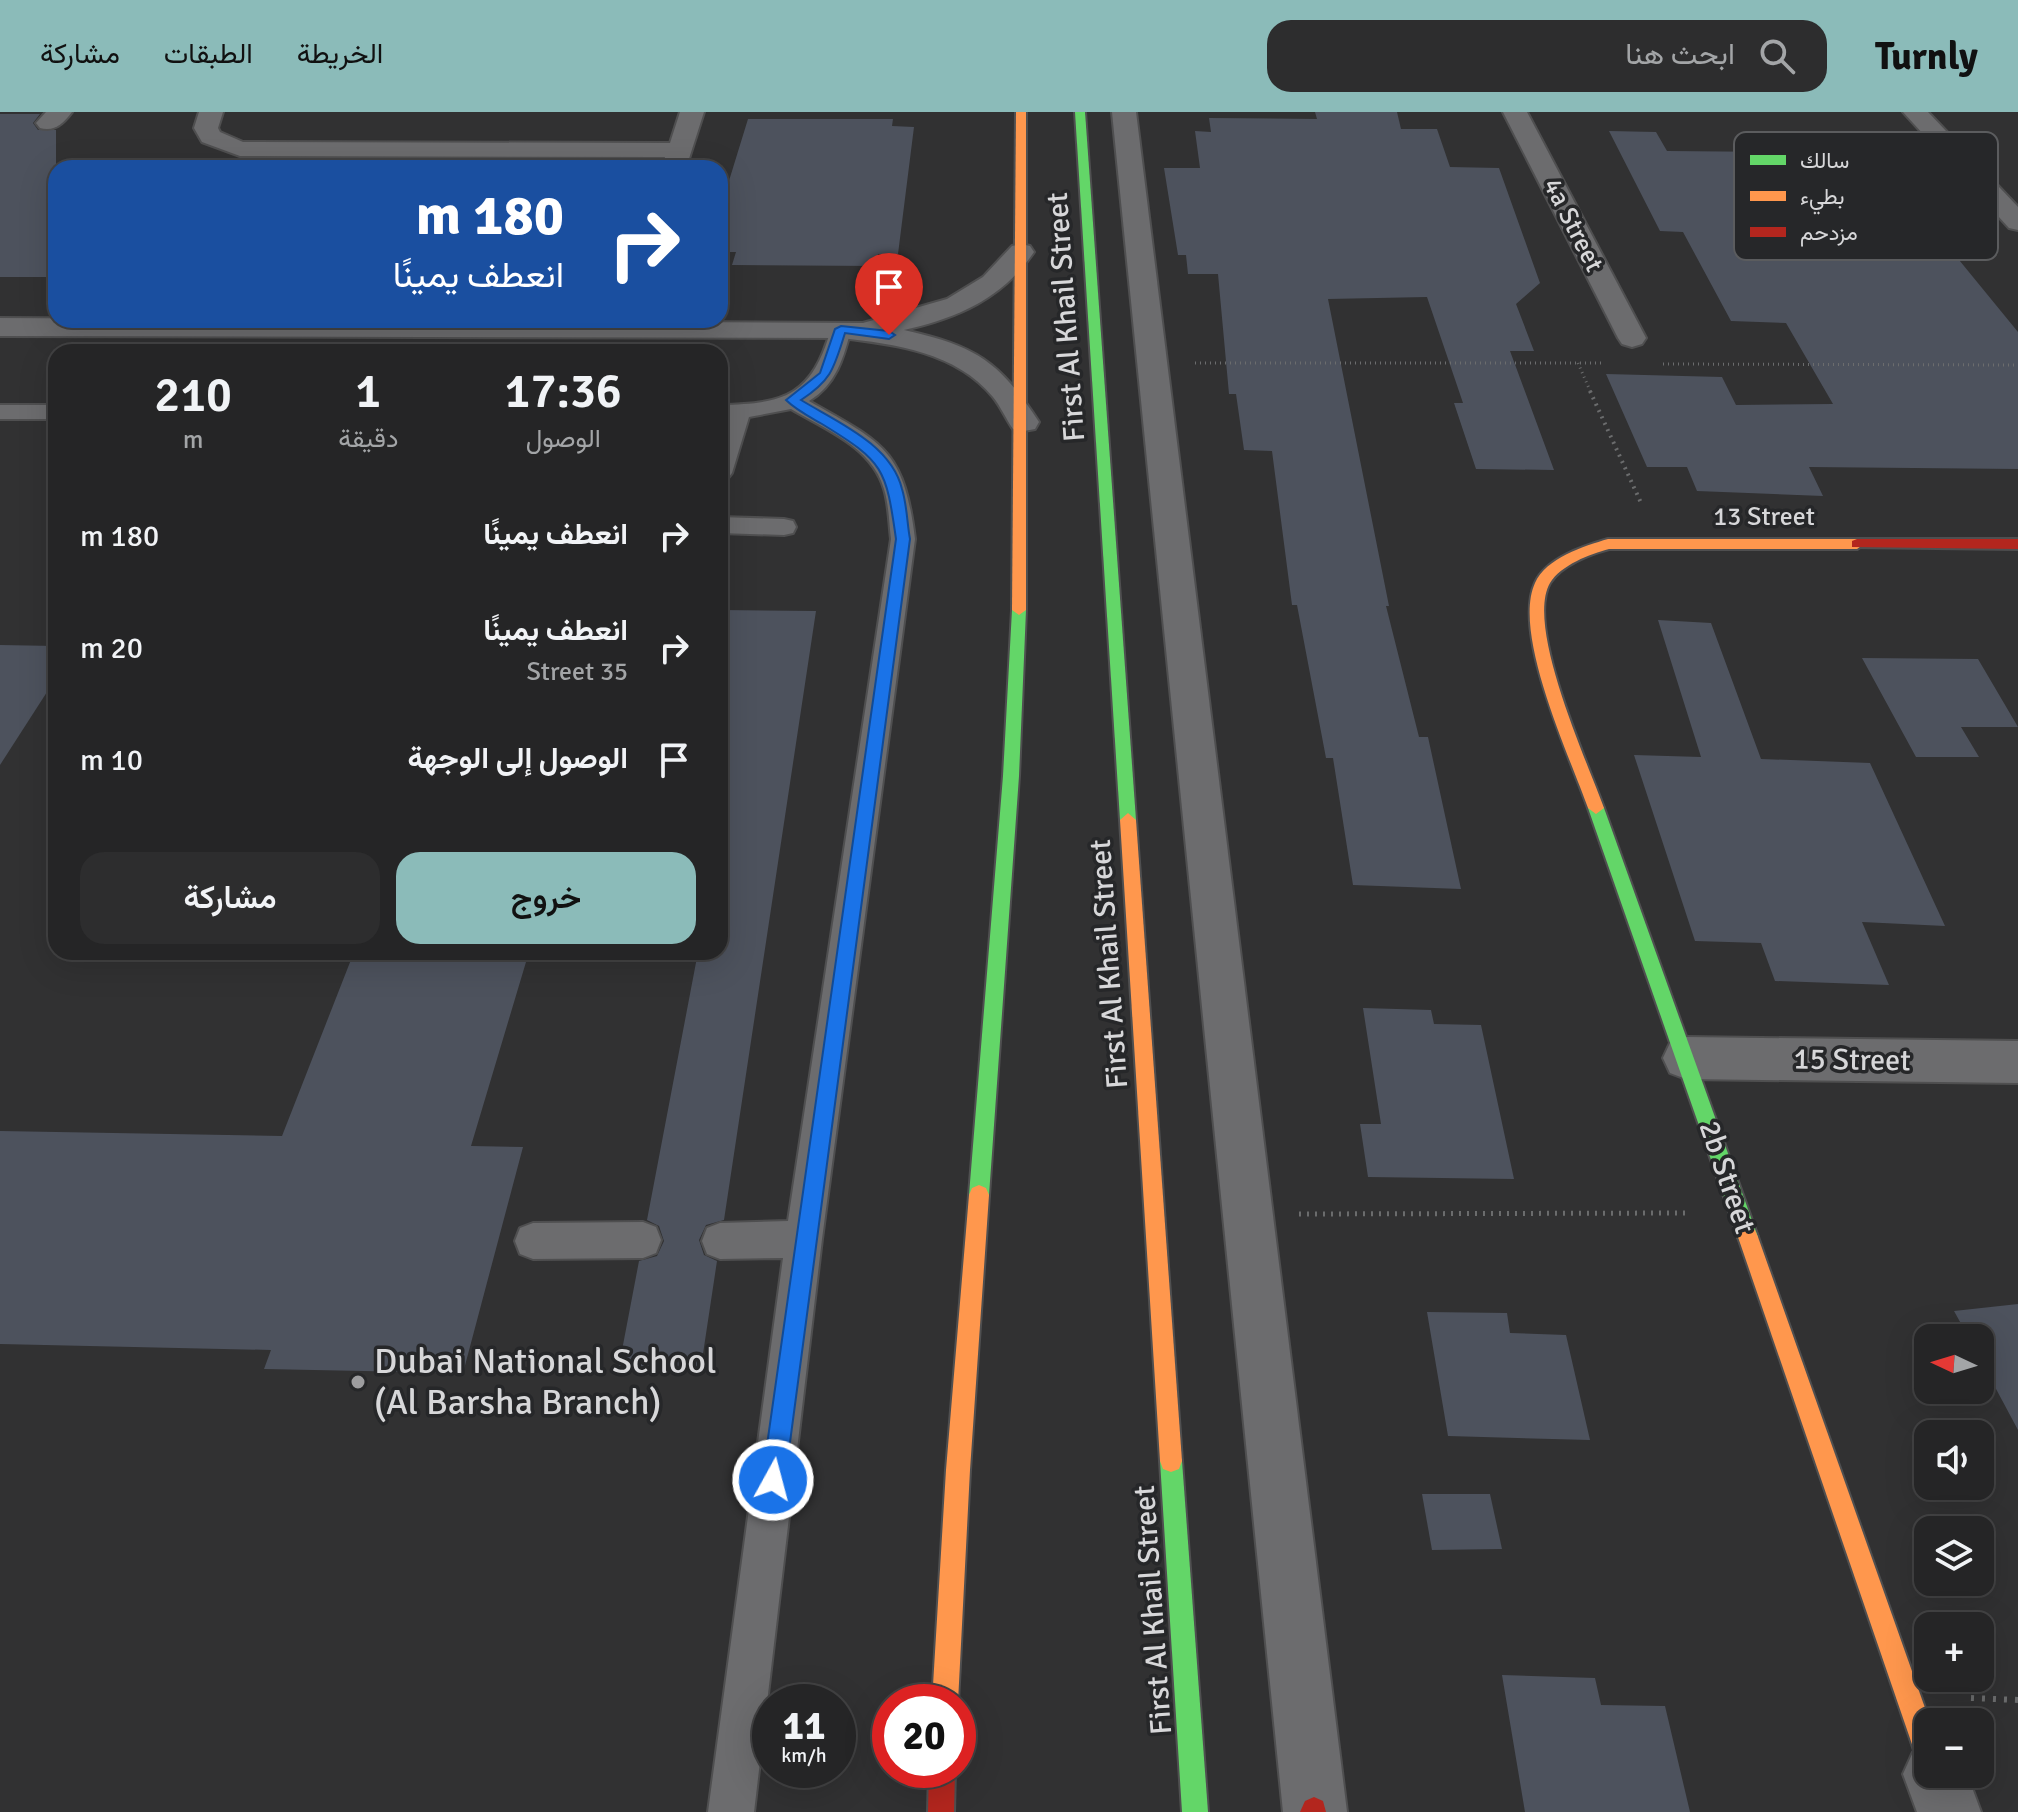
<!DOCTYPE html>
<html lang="ar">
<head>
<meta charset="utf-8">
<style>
	:root { --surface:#252526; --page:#2d2d2e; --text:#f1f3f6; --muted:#a3a5a7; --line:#424243; --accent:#8bbbb9 }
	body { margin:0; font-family:Signika,Vazirmatn,sans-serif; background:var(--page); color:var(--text); direction:rtl; height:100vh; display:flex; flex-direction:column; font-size:30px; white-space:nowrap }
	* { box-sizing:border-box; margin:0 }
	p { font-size:26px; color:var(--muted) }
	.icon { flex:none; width:44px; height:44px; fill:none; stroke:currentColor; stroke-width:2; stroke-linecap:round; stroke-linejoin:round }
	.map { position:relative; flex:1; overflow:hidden; direction:ltr }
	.details { position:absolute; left:48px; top:232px; width:680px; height:616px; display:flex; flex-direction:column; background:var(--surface); border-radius:24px; box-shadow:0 8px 32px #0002,0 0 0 2px var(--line); direction:rtl }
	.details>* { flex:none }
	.top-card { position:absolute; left:48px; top:48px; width:680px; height:168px; border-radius:24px; box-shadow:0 8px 32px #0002,0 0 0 2px var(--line); direction:rtl; background:#1a4fa0; color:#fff; overflow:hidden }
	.needle { width:52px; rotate:274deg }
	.fabs { position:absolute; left:1914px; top:1212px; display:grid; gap:16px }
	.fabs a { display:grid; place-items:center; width:80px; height:80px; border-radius:16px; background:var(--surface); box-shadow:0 8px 32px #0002,0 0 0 2px var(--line); font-size:40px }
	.speed { position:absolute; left:752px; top:1572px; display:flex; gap:16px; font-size:40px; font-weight:700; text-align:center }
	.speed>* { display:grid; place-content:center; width:104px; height:104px; border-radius:50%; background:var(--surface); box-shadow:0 8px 32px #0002,0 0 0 2px var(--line); line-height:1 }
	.speed small { font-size:20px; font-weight:400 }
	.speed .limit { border:12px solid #d22; background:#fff; color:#111 }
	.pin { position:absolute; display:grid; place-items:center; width:68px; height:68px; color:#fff; margin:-82px -34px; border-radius:50% 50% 50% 0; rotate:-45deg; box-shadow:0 0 8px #0007 }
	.pin .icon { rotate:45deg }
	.me { position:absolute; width:88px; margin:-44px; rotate:7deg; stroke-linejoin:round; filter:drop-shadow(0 0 6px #0008) }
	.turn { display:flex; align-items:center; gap:28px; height:168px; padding:0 32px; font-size:36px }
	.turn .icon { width:104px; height:104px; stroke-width:2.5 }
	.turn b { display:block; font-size:56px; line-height:68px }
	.eta { display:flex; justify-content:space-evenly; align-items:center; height:136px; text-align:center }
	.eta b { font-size:48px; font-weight:600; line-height:56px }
	.action { display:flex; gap:16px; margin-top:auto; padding:16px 32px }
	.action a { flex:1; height:92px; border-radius:24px; background:var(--accent); color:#111; font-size:32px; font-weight:600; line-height:92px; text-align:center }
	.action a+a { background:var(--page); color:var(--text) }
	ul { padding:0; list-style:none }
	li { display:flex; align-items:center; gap:24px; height:112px; padding:0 32px }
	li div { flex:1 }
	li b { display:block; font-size:30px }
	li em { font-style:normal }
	header { display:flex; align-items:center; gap:48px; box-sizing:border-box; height:112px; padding:0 40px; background:var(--accent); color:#111 }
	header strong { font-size:38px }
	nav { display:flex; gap:44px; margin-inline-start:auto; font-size:28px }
	.search { width:560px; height:72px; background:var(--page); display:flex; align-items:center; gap:20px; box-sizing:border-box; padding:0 28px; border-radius:24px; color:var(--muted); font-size:30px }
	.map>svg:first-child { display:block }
</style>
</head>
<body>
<header>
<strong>Turnly</strong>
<div class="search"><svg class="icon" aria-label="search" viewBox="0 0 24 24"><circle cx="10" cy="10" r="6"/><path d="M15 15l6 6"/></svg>ابحث هنا</div>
<nav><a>الخريطة</a><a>الطبقات</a><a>مشاركة</a></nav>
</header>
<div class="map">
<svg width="2018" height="1700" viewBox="0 0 2018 1700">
	<rect width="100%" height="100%" fill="#313132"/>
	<!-- building -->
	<g fill="#4d525d">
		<polygon points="1315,0 1397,0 1401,17 1437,17 1450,55 1499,56 1540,171 1516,192 1534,239 1510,239 1554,358 1476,357 1454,291 1463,291 1427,185 1328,187 1389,494 1386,494 1419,625 1428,625 1461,777 1353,773 1333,646 1326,646 1297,493 1292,493 1272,339 1244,338 1236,282 1229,282 1218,162 1188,162 1186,143 1178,143 1164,56 1200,56 1195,19 1211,20 1209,6 1317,7"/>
		<polygon points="0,2 40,2 33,11 38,18 56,18 56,165 0,165"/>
		<polygon points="748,7 893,7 892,14 914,15 898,142 878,142 877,154 732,153 736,140 720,140 720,98"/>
		<polygon points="1609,19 1656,20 1667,39 1779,40 1766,20 1847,21 1891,77 1901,77 2018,220 2018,357 1809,355 1823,384 1697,379 1687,355 1647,355 1606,262 1722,265 1736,293 1833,292 1786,211 1731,209 1683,120 1660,119"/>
		<polygon points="720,498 816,499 724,1108 706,1113 699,1128 704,1143 717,1149 701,1255 619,1254 639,1149 657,1144 664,1129 659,1114 647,1108 698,840 720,840"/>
		<polygon points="1658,508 1711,511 1761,647 1870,651 1945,814 1862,810 1889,873 1775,869 1761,831 1695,829 1634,643 1701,645"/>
		<polygon points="0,533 56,534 56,566 0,653"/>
		<polygon points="1862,546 1978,547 2018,615 1961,615 1979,645 1916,645"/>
		<polygon points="354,840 529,840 471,1034 523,1035 463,1261 264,1257 271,1238 0,1232 0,1019 282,1024"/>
		<polygon points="1363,896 1431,898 1434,912 1481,913 1514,1067 1368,1065 1360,1012 1381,1012"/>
		<polygon points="2018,1192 2018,1318 1980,1247 1980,1226 1969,1226 1954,1199"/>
		<polygon points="1427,1200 1507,1201 1510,1221 1566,1223 1590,1328 1448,1324"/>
		<polygon points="1422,1382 1490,1382 1502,1437 1432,1438"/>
		<polygon points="1502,1563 1595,1566 1601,1593 1665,1594 1690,1700 1525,1700"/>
	</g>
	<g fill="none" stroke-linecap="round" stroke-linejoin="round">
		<!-- lane casing -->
		<g stroke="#4f4f50" stroke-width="4">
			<g id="lane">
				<path d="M841 211 851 217C844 245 836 273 809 289 883 331 904 337 915 427L822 1127 754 1700H708L783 1146 720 1147 707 1142 702 1129 707 1116 720 1111 788 1109 891 427C889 411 889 393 884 377 872 335 825 317 791 297L749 305 732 361 728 366 720 368V326L727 307H720V293C786 292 812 283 831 217Z"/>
				<rect x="0" y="293" width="56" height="14"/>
				<polygon points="720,405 784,407 793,409 796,415 793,421 784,423 720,421"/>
				<polygon points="643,1110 656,1115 661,1128 656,1141 643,1146 533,1147 520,1142 515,1129 520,1116 533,1111"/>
			</g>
		</g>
		<!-- street casing -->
		<g stroke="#4f4f50" stroke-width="4">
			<g id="street">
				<path d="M46 0H72C63 12 54 20 40 16L36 11Z"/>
				<polygon points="199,0 223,0 218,16 220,20 243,30 670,31 680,0 704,0 686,56 662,56 665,45 240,44 202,30 194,16"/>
				<polygon points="1112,0 1136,0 1347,1700 1283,1700"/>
				<polygon points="1503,0 1527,0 1646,226 1642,232 1632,235 1622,232 1618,226"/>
				<polygon points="1903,0 1928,0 2018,95 2018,118 2009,116"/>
				<path d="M1021 132 1030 134 1034 140C1003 186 958 206 904 218 976 234 999 249 1039 310L1035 317 1024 319 1013 317C1006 307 1001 295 993 285 956 240 895 232 841 226L0 224V206L863 211 947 187 983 165 1012 134Z"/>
				<polygon points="1686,925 2018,929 2018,971 1686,967 1670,961 1663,946 1670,931"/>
				<polygon points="1928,1633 1928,1662 1967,1662 1981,1700 1917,1700 1903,1662 1913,1640"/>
			</g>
		</g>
		<!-- fast casing -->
		<g stroke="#4f4f50" stroke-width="4">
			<g id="fast">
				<polygon points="1075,0 1085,0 1136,708 1128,715 1120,708"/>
				<polygon points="1019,493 1026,498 1019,664 989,1083 986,1090 979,1093 972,1090 969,1083 1003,664 1012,498"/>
				<polygon points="1596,690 1604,696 1758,1125 1755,1132 1748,1135 1741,1132 1738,1125 1588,696"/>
				<polygon points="1171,1338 1179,1341 1182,1349 1208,1700 1182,1700 1160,1349 1163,1341"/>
			</g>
		</g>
		<!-- slow casing -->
		<g stroke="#4f4f50" stroke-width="4">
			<g id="slow">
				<polygon points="1016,0 1026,0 1026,498 1019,503 1012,498"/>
				<path d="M1608 427H1857L1864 432 1857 437H1609C1590 442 1561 453 1550 471 1525 514 1587 649 1604 696L1596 702 1588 696C1569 643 1512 521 1535 471 1546 446 1584 434 1608 427Z"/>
				<polygon points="1128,701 1136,708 1182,1349 1179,1357 1171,1360 1163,1357 1160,1349 1120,708"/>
				<polygon points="979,1073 986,1076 989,1083 970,1358 958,1590 932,1590 946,1358 969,1083 972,1076"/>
				<polygon points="1748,1115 1755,1118 1758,1125 1930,1610 1928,1654 1919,1650 1915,1641 1738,1125 1741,1118"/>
			</g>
		</g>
		<!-- jam casing -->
		<g stroke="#4f4f50" stroke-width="4">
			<g id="jam">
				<polygon points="1857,427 2018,427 2018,437 1852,435 1852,429"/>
				<polygon points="929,1658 955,1658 954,1700 928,1700"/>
				<polygon points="1314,1685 1323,1689 1326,1700 1300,1700 1305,1689"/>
			</g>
		</g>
		<!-- path-far3 -->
		<g stroke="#6b6c6d" stroke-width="3" stroke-dasharray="1 4" stroke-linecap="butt">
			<polyline points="1195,251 1601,251"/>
			<polyline points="1578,251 1591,281"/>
			<polyline points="1663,252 2018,253"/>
		</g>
		<!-- path-far2 -->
		<polyline stroke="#6b6c6d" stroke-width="4" stroke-dasharray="2 5" stroke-linecap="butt" points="1590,279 1642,393"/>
		<!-- path-far1 -->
		<polyline stroke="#6b6c6d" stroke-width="5" stroke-dasharray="2 6" stroke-linecap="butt" points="1299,1102 1685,1101"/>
		<!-- path -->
		<polyline stroke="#6b6c6d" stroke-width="6" stroke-dasharray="3 8" stroke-linecap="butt" points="1971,1586 2018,1588"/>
		<!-- lane -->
		<use href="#lane" fill="#6c6c6e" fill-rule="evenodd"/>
		<!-- street -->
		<use href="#street" fill="#6c6c6e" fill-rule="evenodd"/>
		<!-- fast -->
		<use href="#fast" fill="#63d668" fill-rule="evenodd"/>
		<!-- slow -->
		<use href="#slow" fill="#ff974d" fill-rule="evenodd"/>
		<!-- jam -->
		<use href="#jam" fill="#b3261e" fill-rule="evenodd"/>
	</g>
	<!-- route -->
	<path fill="#1a73e8" stroke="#114b97" stroke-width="2" d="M841 214 889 219 895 223 889 227 845 221C834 256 832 268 801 288 837 310 891 332 902 377 907 393 907 411 910 427L785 1368 781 1377 773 1380 765 1377 762 1368 896 427C886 356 884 350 822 312 810 305 796 298 786 288L820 261 835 217Z"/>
	<!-- markers -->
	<circle fill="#9d9d9f" stroke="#262729" stroke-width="3" cx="358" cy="1270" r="8"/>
	<g text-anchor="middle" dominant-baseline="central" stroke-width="7" stroke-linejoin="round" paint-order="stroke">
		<!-- far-street labels -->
		<g font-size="26" fill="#d7d7d9" stroke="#262729">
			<text transform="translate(1573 113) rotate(63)">4a Street</text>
			<text x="1764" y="405">13 Street</text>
		</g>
		<!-- street labels -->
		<g font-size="30" fill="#d7d7d9" stroke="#262729">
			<text transform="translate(1066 205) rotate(-94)">First Al Khail Street</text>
			<text transform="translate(1109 852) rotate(-94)">First Al Khail Street</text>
			<text transform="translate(1852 948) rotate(1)">15 Street</text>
			<text transform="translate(1727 1065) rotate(71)">2b Street</text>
			<text transform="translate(1153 1498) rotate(-94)">First Al Khail Street</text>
		</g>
		<!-- near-poi labels -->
		<g font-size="36" fill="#d7d7d9" stroke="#262729" text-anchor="start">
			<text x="374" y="1249">Dubai National School<tspan x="374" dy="41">(Al Barsha Branch)</tspan></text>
		</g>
	</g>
	<!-- legend -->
	<rect x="1734" y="20" width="264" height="128" rx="12" fill="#262729" stroke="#5b5c5e" stroke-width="2"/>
	<rect x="1750" y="43" width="36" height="10" fill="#63d668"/>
	<rect x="1750" y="79" width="36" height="10" fill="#ff974d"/>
	<rect x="1750" y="115" width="36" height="10" fill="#b3261e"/>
	<g font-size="22" fill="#d7d7d9">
		<text x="1800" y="56">سالك</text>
		<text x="1800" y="92">بطيء</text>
		<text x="1800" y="128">مزدحم</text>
	</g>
</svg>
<div class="fabs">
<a><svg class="needle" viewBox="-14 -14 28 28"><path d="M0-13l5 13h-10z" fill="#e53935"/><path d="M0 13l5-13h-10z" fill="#a3a5a7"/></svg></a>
<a><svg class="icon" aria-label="sound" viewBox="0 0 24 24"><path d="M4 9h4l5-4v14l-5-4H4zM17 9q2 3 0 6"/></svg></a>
<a><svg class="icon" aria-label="layers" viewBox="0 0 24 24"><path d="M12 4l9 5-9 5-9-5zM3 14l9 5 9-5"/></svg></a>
<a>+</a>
<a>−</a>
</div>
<div class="speed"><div>11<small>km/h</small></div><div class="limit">20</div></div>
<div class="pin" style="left:889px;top:223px;background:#d93025"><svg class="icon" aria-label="arrive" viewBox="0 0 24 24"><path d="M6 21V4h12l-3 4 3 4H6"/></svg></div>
<svg class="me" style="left:773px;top:1368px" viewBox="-20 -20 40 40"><circle r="17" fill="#1a73e8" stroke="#fff" stroke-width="3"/><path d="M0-11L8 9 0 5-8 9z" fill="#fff"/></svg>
<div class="top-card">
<div class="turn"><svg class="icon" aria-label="right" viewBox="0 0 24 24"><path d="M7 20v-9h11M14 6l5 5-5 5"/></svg><div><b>180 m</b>انعطف يمينًا</div></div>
</div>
<section class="details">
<div class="eta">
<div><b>17:36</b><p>الوصول</p></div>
<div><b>1</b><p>دقيقة</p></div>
<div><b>210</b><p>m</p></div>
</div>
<ul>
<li><svg class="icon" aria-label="right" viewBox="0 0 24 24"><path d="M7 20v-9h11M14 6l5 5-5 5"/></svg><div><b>انعطف يمينًا</b></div><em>180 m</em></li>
<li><svg class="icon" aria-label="right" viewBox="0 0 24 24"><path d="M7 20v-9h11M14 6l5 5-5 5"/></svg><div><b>انعطف يمينًا</b><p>35 Street</p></div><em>20 m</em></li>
<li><svg class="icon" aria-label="arrive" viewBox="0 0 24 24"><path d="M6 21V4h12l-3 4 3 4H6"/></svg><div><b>الوصول إلى الوجهة</b></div><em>10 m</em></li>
</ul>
<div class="action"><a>خروج</a><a>مشاركة</a></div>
</section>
</div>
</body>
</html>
